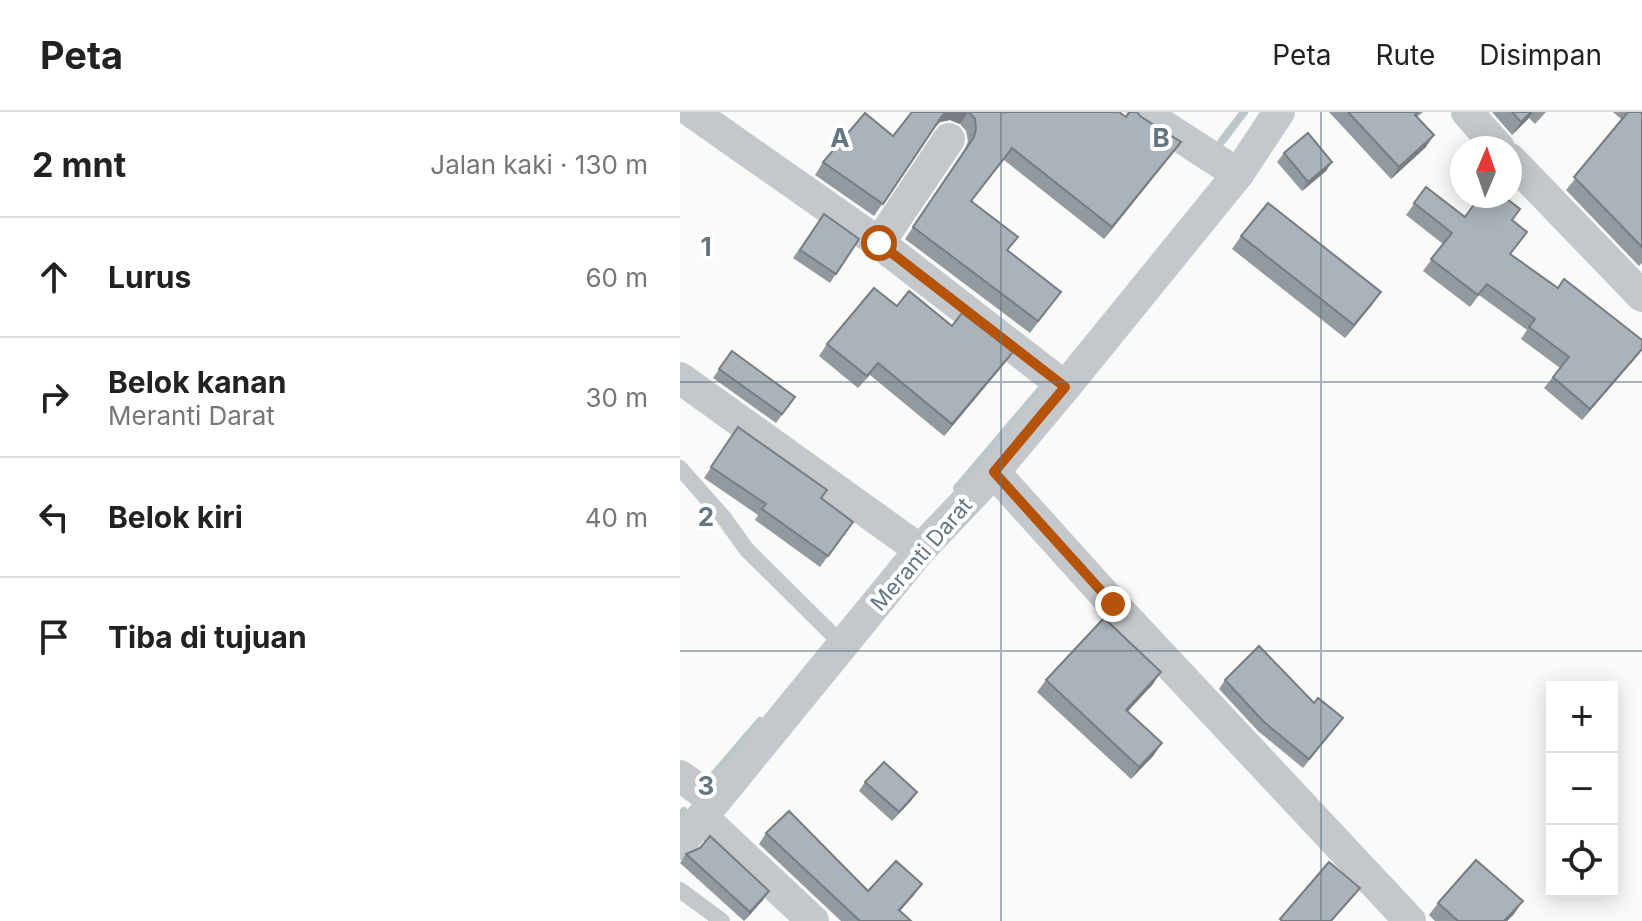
<!DOCTYPE html>
<html lang="id">
<head>
<meta charset="utf-8">
<style>
	body { margin:0; font-family:Inter,sans-serif; background:#f6f6f6; color:#222 }
	.controls { position:absolute; right:24px; bottom:24px; display:grid; overflow:hidden; border-radius:0px; box-shadow:0 4px 20px #0003 }
	.controls button { width:72px; height:72px; display:grid; place-items:center; padding:0; border:0; border-bottom:2px solid #e0e0e0; background:#fff; color:#222; font:40px sans-serif }
	.compass { position:absolute; left:770px; top:24px; width:72px; height:72px; border-radius:50%; background:#fff; box-shadow:0 4px 20px #0003; rotate:2deg }
	.stop { position:absolute; width:24px; height:24px; margin:-18px; border:6px solid #b45309; border-radius:50%; background:#fff }
	.stop.end { background:#b45309; border-color:#fff; box-shadow:0 2px 8px #0008 }
	.list { margin:0; padding:0; list-style:none }
	h2 { display:flex; justify-content:space-between; align-items:center; height:104px; margin:0; padding:0 32px; font-size:34px }
	h2 small { font-size:26px; font-weight:400; color:#767676 }
	.list li { display:grid; grid-template-columns:52px 1fr auto; gap:24px; align-items:center; box-sizing:border-box; height:120px; padding:0 32px; border-top:2px solid #e0e0e0 }
	.list b { display:block; font-size:30px; white-space:nowrap }
	.list p { margin:0; font-size:26px; white-space:nowrap; color:#767676 }
	.list em { font-size:26px; font-style:normal; color:#767676 }
	.icon { flex:none; width:44px; height:44px; fill:none; stroke:currentColor; stroke-width:2; stroke-linecap:round; stroke-linejoin:round }
	.map { position:relative; flex:none; width:962px; height:809px; overflow:hidden }
	header { display:flex; align-items:center; gap:48px; box-sizing:border-box; height:112px; padding:0 40px; background:#fff; border-bottom:2px solid #e0e0e0 }
	header strong { font-size:38px }
	nav { display:flex; gap:44px; margin-inline-start:auto; font-size:28px }
	main { display:flex }
	aside { flex:1; background:#fff }
	.map>svg:first-child { display:block }
	.lines { fill:none; stroke-linecap:round; stroke-linejoin:round }
	.stream { stroke:#bbc7cb; stroke-width:8 }
	.service { stroke:#c3c8cc; stroke-width:16 }
	.minor { stroke:#c3c8cc; stroke-width:32 }
	.wall { fill:#929a9f }
	.shaded-wall { fill:#777d82 }
	.building { fill:#aab3b9; stroke:#777d82; stroke-width:2 }
	.route { stroke:#b45309; stroke-width:10 }
	.grid { fill:none; stroke:#657683; stroke-width:2; stroke-opacity:0.55 }
	.labels { text-anchor:middle; stroke-width:8; stroke-linejoin:round; paint-order:stroke }
	.street-label { font-size:22px; fill:#657683; stroke:#fff }
	.grid-label { font-size:26px; text-anchor:middle; font-weight:bold; fill:#657683; stroke:#fff; stroke-width:8; stroke-linejoin:round; paint-order:stroke }
</style>
</head>
<body>
<header>
<strong>Peta</strong>
<nav><a>Peta</a><a>Rute</a><a>Disimpan</a></nav>
</header>
<main>
<aside>
<h2>2 mnt<small>Jalan kaki · 130 m</small></h2>
<ul class="list">
<li><svg class="icon" aria-label="ahead" viewBox="0 0 24 24"><path d="M12 20V5M6 11l6-6 6 6"/></svg><div><b>Lurus</b></div><em>60 m</em></li>
<li><svg class="icon" aria-label="right" viewBox="0 0 24 24"><path d="M7 20v-9h11M14 6l5 5-5 5"/></svg><div><b>Belok kanan</b><p>Meranti Darat</p></div><em>30 m</em></li>
<li><svg class="icon" aria-label="left" viewBox="0 0 24 24"><path d="M17 20v-9H6M10 6l-5 5 5 5"/></svg><div><b>Belok kiri</b></div><em>40 m</em></li>
<li><svg class="icon" aria-label="arrive" viewBox="0 0 24 24"><path d="M6 21V4h12l-3 4 3 4H6"/></svg><div><b>Tiba di tujuan</b></div></li>
</ul>
</aside>
<div class="map">
<svg width="962" height="809" viewBox="0 0 962 809">
	<rect width="100%" height="100%" fill="#fafaf8"/>
	<g class="lines">
		<g class="stream">
			<path d="M542 29 564 0"/>
			<path d="M277 376 362 276"/>
			<path d="M33 664 80 609"/>
			<path d="M0 703 4 699"/>
		</g>
		<g class="service">
			<path d="M0 356 44 406 67 438 164 534"/>
			<path d="M0 778 42 809"/>
		</g>
		<g class="minor">
			<path d="M12 0 199 131 385 275"/>
			<path d="M462 0 558 62"/>
			<path d="M787 0 819 36"/>
			<path d="M830 47 962 184"/>
			<path d="M199 131 269 27"/>
			<path d="M0 266 240 438"/>
			<path d="M314 360 433 492 730 809"/>
			<path d="M0 664 35 689"/>
			<path d="M22 705 133 809"/>
			<path d="M0 732 240 438 314 360 385 275 558 62 599 0"/>
		</g>
	</g>
	<g class="wall">
		<path d="M232 0H439L492 42 424 127 324 48 292 89 328 138 372 192 350 221 225 127 285 37 288 29 286 19 280 12 270 8 260 10 255 15 194 104 135 63 143 50 213 24Z"/>
		<path d="M649 0H743L737 5 746 35 711 67Z"/>
		<path d="M812 0H866L855 12 849 6 832 23Z"/>
		<path d="M933 0H962V151L959 154 886 78 942 8Z"/>
		<path d="M604 41 646 59 622 79 597 50Z"/>
		<path d="M746 75 785 105 832 108 831 142 878 176 962 228V238L958 243 902 308 864 276 880 256 841 227 847 218 799 183 790 195 743 159 763 132 726 103Z"/>
		<path d="M144 102 179 127 150 171 113 146Z"/>
		<path d="M561 124 701 180 665 226 552 137Z"/>
		<path d="M217 194 272 214 333 240 324 252 264 324 190 263 178 276 139 244 147 232Z"/>
		<path d="M52 239 115 285 96 311 33 266Z"/>
		<path d="M58 315 141 387 173 410 140 455 75 408 78 403 24 366Z"/>
		<path d="M366 568 473 572 448 599 474 643 451 667 357 580Z"/>
		<path d="M545 568 634 591 663 606 623 656 578 619 539 577Z"/>
		<path d="M185 670 237 680 212 709 179 679Z"/>
		<path d="M86 721 188 779 234 783 220 799 231 809H161L79 732Z"/>
		<path d="M6 742 83 788 64 809 0 751Z"/>
		<path d="M758 791 834 802 827 809H755L749 803Z"/>
	</g>
	<g class="shaded-wall">
		<path d="M266 0H288L280 12 270 8 260 10 254 16Z"/>
		<path d="M851 0H853L849 6 832 23 841 10Z"/>
		<path d="M754 23 746 35 711 67 719 55Z"/>
		<path d="M501 30 492 42 424 127 432 115Z"/>
		<path d="M652 50 646 59 622 79 628 70Z"/>
		<path d="M701 180 692 193 665 226 674 213Z"/>
		<path d="M962 237 958 243 902 308 910 297Z"/>
		<path d="M333 240 324 252 264 324 272 312Z"/>
		<path d="M481 560 473 572 438 610 446 598Z"/>
		<path d="M482 631 474 643 451 667 459 655Z"/>
		<path d="M237 680 231 689 212 709 219 700Z"/>
		<path d="M242 772 234 783 211 809 219 798Z"/>
		<path d="M89 779 83 788 64 809 70 800Z"/>
		<path d="M843 789 834 802 827 809H824Z"/>
	</g>
	<g class="building">
		<path d="M232 0H266L262 4 203 92 143 50 185 1 213 24Z"/>
		<path d="M289 0H439L446 5 450 0H457L460 4 501 30 432 115 332 36 291 89 338 125 327 138 381 180 358 209 233 115 294 25 296 17 295 7Z"/>
		<path d="M668 0H738L735 3 754 23 719 55Z"/>
		<path d="M832 0H851L841 10Z"/>
		<path d="M948 0H962V135L894 65Z"/>
		<path d="M628 21 652 50 628 70 604 41Z"/>
		<path d="M746 75 785 105 800 84 812 92 818 84H823L840 97 832 108 847 120 830 142 878 176 884 167 962 228V237L910 297 873 265 889 245 849 215 855 207 807 172 798 183 751 147 772 121 734 91Z"/>
		<path d="M588 91 701 180 674 213 561 124Z"/>
		<path d="M144 102 179 127 156 162 120 138Z"/>
		<path d="M194 176 217 194 229 179 272 214 282 201 333 240 272 312 198 251 187 264 147 232Z"/>
		<path d="M52 239 115 285 102 302 39 257Z"/>
		<path d="M58 315 147 378 141 386 173 410 148 444 82 397 86 392 31 355Z"/>
		<path d="M424 506 481 560 446 598 482 631 459 655 366 568Z"/>
		<path d="M579 534 634 591 638 586 663 606 629 647 584 610 545 568Z"/>
		<path d="M204 650 237 680 219 700 185 670Z"/>
		<path d="M109 699 188 779 216 749 242 772 219 798 231 809H180L86 721Z"/>
		<path d="M30 724 89 779 70 800 6 742 20 736Z"/>
		<path d="M796 748 843 789 824 809H778L758 791Z"/>
		<path d="M649 750 680 776 651 809H602L600 807Z"/>
	</g>
	<g class="lines">
		<path class="route" d="M199 131 385 275 314 360 433 492"/>
	</g>
	<path class="grid" d="M321 0V809M641 0V809M0 270H962M0 539H962"/>
	<g class="labels">
		<g class="street-label">
			<text transform="translate(241 442) rotate(-49)" y="8">Meranti Darat</text>
		</g>
	</g>
	<g class="grid-label">
		<text x="160" y="35">A</text>
		<text x="481" y="35">B</text>
		<text x="26" y="144">1</text>
		<text x="26" y="414">2</text>
		<text x="26" y="683">3</text>
	</g>
</svg>
<div class="controls">
<button>+</button>
<button>−</button>
<button><svg class="icon" aria-label="locate" viewBox="0 0 24 24"><circle cx="12" cy="12" r="6"/><path d="M12 2v4M12 18v4M2 12h4M18 12h4"/></svg></button>
</div>
<svg class="compass" viewBox="-18 -18 36 36"><path d="M0-13l5 13h-10z" fill="#e53935"/><path d="M0 13l5-13h-10z" fill="#767676"/></svg>
<div class="stop" style="left:199px;top:131px"></div>
<div class="stop end" style="left:433px;top:492px"></div>
</div>
</main>
</body>
</html>
